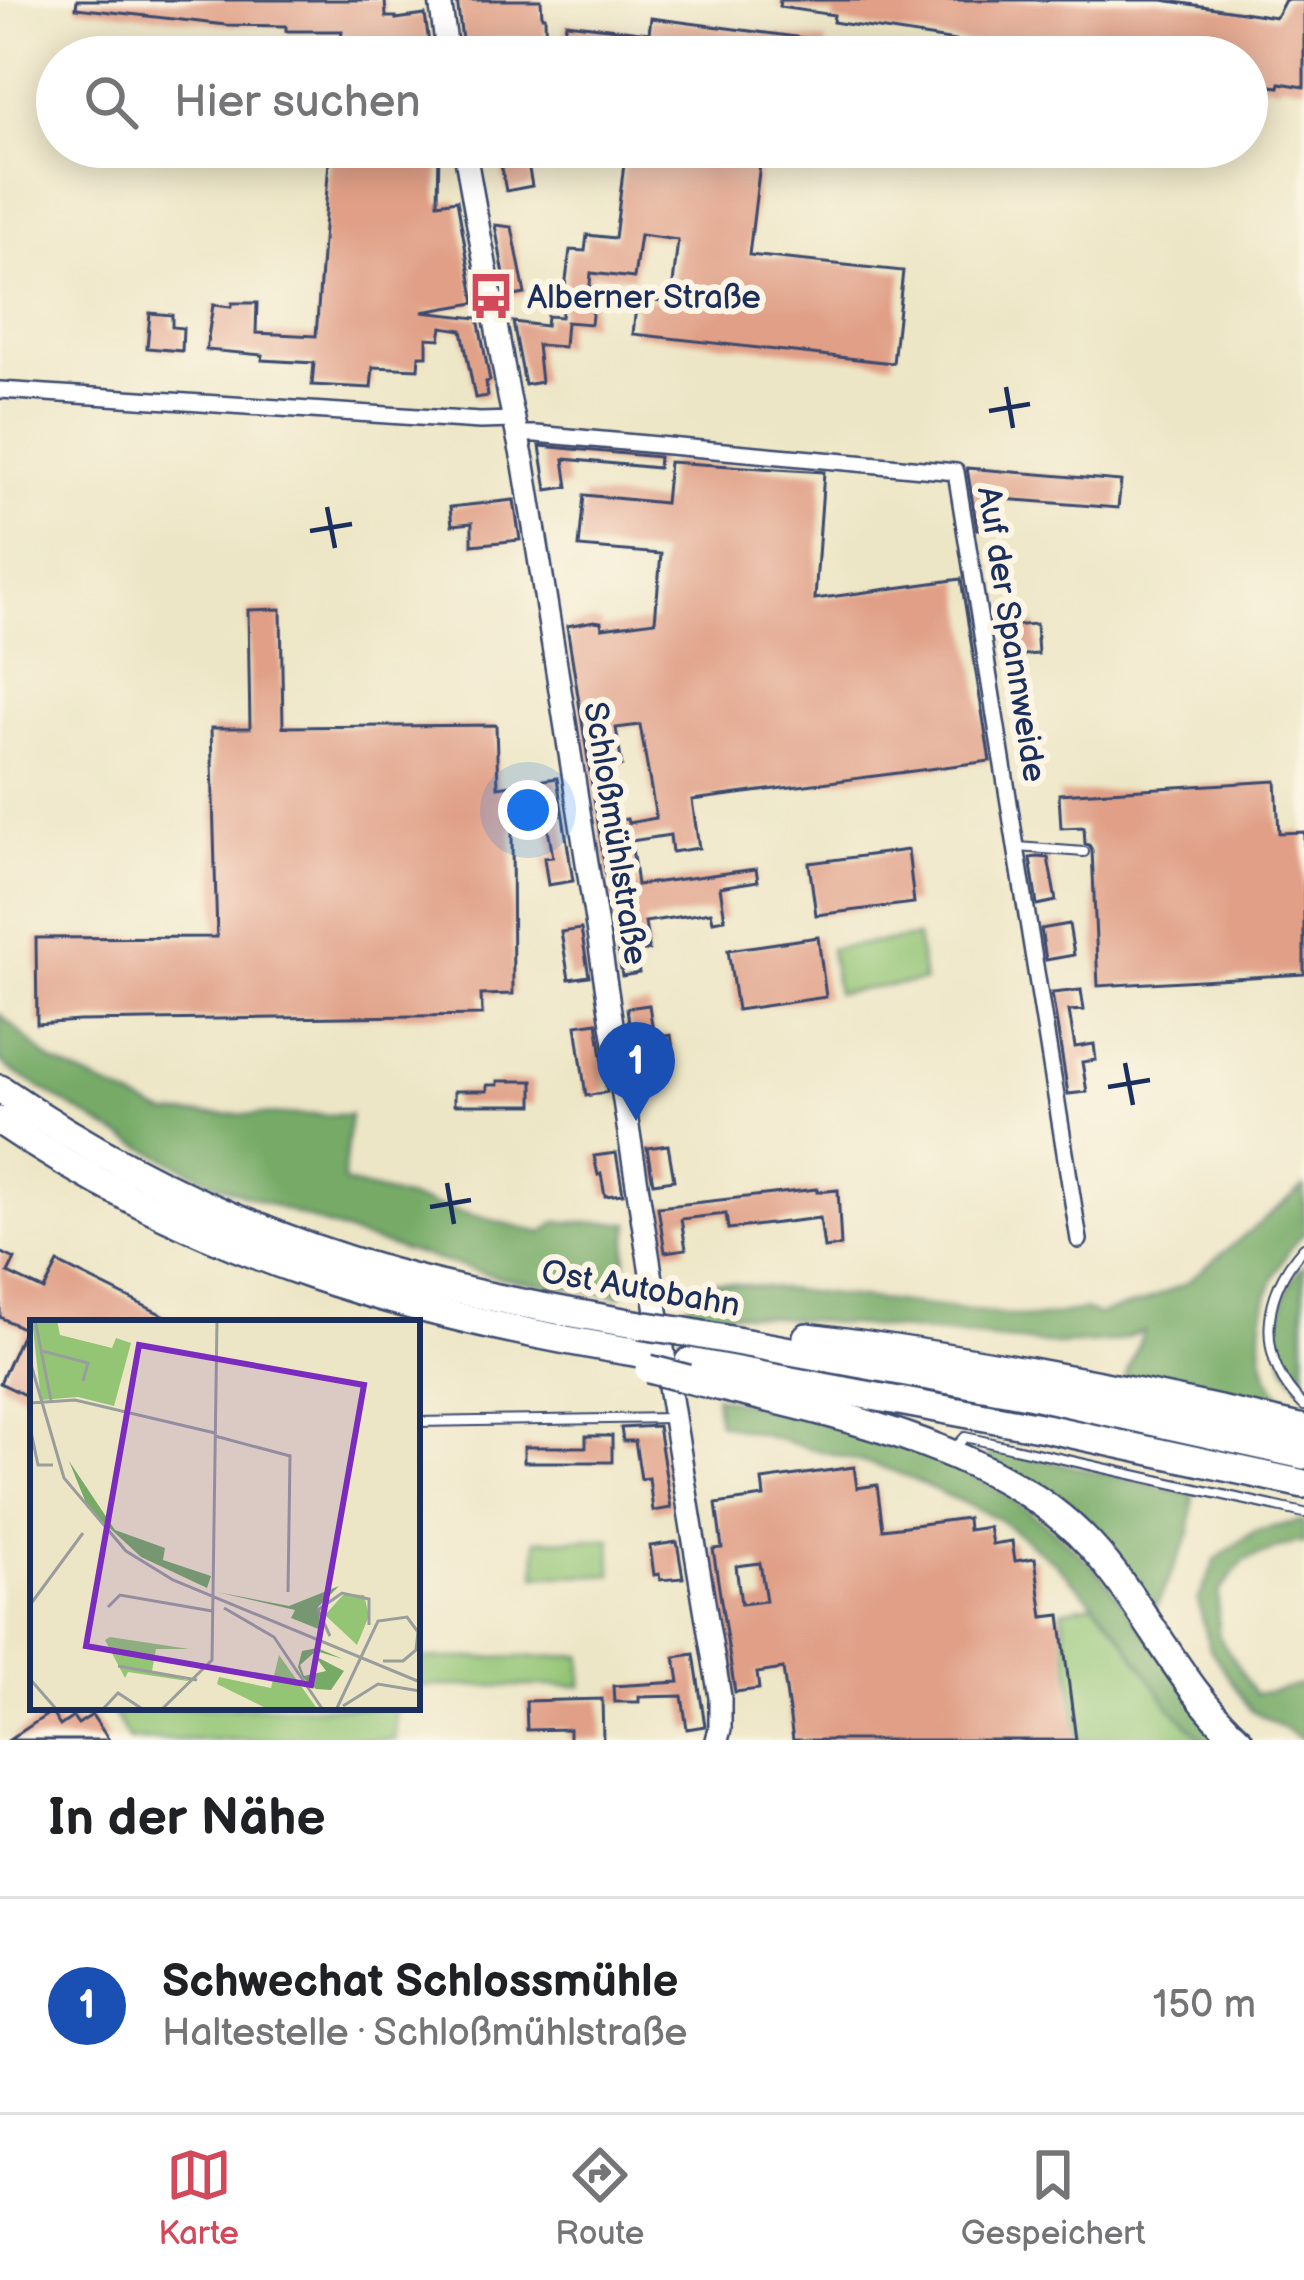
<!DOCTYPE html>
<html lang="de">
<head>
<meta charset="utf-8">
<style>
	body { margin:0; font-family:"Balsamiq Sans",sans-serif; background:#f6f6f6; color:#202124 }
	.you { position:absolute; left:528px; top:810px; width:42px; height:42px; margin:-30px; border:9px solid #fff; border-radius:50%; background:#1a73e8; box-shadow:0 0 0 18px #1a73e833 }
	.badge { display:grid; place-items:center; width:78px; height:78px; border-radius:50%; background:#d1495b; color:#fff; font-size:39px; font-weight:700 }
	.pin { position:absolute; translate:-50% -99px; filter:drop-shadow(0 3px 6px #0008) }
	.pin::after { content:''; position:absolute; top:63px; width:42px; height:36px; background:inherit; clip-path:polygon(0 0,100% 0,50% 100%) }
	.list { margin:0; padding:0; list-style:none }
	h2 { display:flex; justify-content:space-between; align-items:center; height:156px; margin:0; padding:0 48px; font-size:51px }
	h2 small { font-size:39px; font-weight:400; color:#757577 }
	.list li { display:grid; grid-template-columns:78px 1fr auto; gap:36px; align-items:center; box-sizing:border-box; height:216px; padding:0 48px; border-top:3px solid #e0e0e0 }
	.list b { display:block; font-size:45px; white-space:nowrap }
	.list p { margin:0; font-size:39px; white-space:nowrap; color:#757577 }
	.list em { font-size:39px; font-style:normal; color:#757577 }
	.icon { flex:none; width:66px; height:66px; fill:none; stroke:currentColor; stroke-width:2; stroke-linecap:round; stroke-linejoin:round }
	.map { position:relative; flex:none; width:1304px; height:1740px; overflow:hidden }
	.search { position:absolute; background:#fff; box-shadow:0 6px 30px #0003; left:36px; right:36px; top:36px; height:132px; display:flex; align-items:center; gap:30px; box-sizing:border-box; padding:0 42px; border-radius:66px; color:#757577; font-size:45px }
	.sheet { height:372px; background:#fff }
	nav { display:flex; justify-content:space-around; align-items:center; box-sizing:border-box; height:168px; border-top:3px solid #e0e0e0; background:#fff; font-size:33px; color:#757577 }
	nav a { display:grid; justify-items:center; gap:6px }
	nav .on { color:#d1495b }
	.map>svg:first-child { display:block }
	.green { fill:#93c575; stroke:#577a6a; stroke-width:3 }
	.forest { fill:#76aa66; stroke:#486c62; stroke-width:3 }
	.building { fill:#e09f86; fill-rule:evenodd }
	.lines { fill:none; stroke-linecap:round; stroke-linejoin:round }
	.lane-casing { stroke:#3a4a6e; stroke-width:12 }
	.street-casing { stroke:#3a4a6e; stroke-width:20 }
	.secondary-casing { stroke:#3a4a6e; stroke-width:26 }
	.highway-casing { stroke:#3a4a6e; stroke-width:32 }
	.lane { stroke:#fff; stroke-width:8 }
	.street { stroke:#fff; stroke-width:15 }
	.secondary { stroke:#fff; stroke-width:21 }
	.highway { stroke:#fff; stroke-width:27 }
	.highway-bridge-casing { stroke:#3a4a6e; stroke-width:32; stroke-linecap:butt }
	.highway-bridge { stroke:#fff; stroke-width:27 }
	.ticks { fill:none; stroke:#1b2f5e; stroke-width:4.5 }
	.labels { text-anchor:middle; stroke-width:12; stroke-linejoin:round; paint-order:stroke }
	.poi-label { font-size:33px; fill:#1b2f5e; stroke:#fcf5e5; text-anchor:start }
	.street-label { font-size:33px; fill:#1b2f5e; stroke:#fcf5e5 }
	.inset-road { fill:none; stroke:#999d9c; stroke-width:3 }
	.view { fill:#7b2cbf; fill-opacity:0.15; stroke:#7b2cbf; stroke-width:6 }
	.inset-edge { fill:none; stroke:#1b2f5e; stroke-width:6 }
</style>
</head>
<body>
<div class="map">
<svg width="1304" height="1740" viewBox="0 0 1304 1740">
	<rect width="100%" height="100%" fill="#fcf5e5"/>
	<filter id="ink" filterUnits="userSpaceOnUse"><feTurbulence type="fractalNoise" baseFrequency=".00833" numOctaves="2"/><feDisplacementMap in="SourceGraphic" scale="24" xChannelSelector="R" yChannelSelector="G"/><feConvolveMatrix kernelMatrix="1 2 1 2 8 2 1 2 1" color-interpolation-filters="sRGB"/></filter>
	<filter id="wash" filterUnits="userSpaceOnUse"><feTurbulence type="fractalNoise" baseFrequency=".004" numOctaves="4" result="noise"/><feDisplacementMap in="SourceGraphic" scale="48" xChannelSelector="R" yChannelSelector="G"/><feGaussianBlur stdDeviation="2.7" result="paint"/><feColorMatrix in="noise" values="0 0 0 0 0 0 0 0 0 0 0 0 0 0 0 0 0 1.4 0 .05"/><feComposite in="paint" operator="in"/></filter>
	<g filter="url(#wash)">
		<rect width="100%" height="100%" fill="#ede6c6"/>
		<g class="green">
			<path d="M917 937 924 981 837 993 830 949Z"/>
			<path d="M611 1539 612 1575 536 1576V1540Z"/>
			<path d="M1094 1603 1119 1632 1170 1707 1204 1740H1079L1062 1610Z"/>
			<path d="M582 1656V1686H417V1659Z"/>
			<path d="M110 1707H395V1740H129Z"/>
		</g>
		<g class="forest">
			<path d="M0 1014 51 1061 165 1114 350 1115 343 1182 543 1233 556 1222 630 1223 621 1296 501 1278 358 1237 224 1187 116 1134 11 1070 0 1062Z"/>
			<path d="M1304 1187V1233C1268 1267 1248 1337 1271 1382 1278 1396 1292 1408 1302 1419L1123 1381 1144 1331 1114 1342 1057 1345 684 1308 711 1281 1035 1318 1085 1310 1097 1315 1144 1302 1186 1283Z"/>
			<path d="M1304 1265V1390C1299 1383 1290 1374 1286 1366 1272 1336 1280 1288 1304 1265Z"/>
			<path d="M715 1396C864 1432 989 1455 1098 1572 1115 1590 1128 1611 1143 1630 1170 1667 1197 1703 1225 1740H1204L1170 1707 1119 1632 1094 1603 1054 1562 999 1519 891 1470 718 1423Z"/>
			<path d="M987 1446 1193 1495 1190 1533 1155 1609 1099 1529 990 1461Z"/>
			<path d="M1300 1521 1304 1522V1544L1298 1542 1245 1560 1218 1593V1635L1255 1694 1304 1684V1740L1250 1709 1210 1649 1198 1601 1216 1559 1255 1531Z"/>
		</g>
		<g id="blocks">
			<g class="building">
				<path d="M77 0H385L386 17H396V19L425 15 430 50 409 48 408 57H340L342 31H286V26L226 25 76 8Z"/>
				<path d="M457 0H541L542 16H545L546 57H502V54L464 56Z"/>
				<path d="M780 0H1162L1276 17 1285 0H1304V87L1280 83 1279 87 1247 83V57H1059L833 22 834 15 779 7Z"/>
				<path d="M651 18 827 41 825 57H561L566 23 649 33Z"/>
				<path d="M330 147H439L438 203 457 200 475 303 422 312 478 318 490 381 486 382 488 396 475 398 462 330 442 327 440 339 427 338V356H419L418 369 373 367 371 388 312 385 314 363 262 360 263 355 206 350 213 305 231 307 232 303H257L256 333 316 336Z"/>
				<path d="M512 147H525L532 186 506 191 499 155 513 152Z"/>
				<path d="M626 147H762L749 255 903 271 893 363 633 334 637 298 671 302 678 240 640 235 634 278 591 273 589 297H594L591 324 566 322 564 347 537 345 541 382 525 385 513 322 546 326 547 316 561 317 570 250 585 251 587 235 615 238Z"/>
				<path d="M495 225 512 227 525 294 508 297Z"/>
				<path d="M150 313 172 315V327L183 328 182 351 147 348Z"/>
				<path d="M540 446 659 457 658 468 564 459 568 487 547 490Z"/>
				<path d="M669 462 824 472 815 599 961 579 990 761 692 800 699 848 672 852 670 835 631 841 637 885 756 869 758 881 720 887 725 919 713 921 711 912 645 922 649 950 636 953 639 973 622 976 567 626 594 621 601 622 602 628 655 621 661 554 579 547 584 495 665 503ZM640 725 656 818 628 823 627 819 613 821 605 769 622 766 616 728Z"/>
				<path d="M967 468 1121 481 1118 508 989 498 993 527 977 529Z"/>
				<path d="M514 500 520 540 472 545V523L452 525 450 507Z"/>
				<path d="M281 609 283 727 496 725 498 787 557 778 573 881 548 885 544 858 553 857 548 829H512L513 994 481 995 482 1015 79 1021 37 1024 36 938 217 937 211 728H250L248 610Z"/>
				<path d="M1036 624 1038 654 1009 656 1007 626Z"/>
				<path d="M1276 781 1279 833 1304 832V974L1098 986 1092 850 1089 845 1085 844 1084 827 1061 828 1059 794Z"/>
				<path d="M908 850 914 903 816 915 809 863Z"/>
				<path d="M1037 857 1048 858 1056 901 1037 905 1030 858Z"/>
				<path d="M1069 924 1074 955 1046 960 1041 929Z"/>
				<path d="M581 929 589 976 569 979 561 932Z"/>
				<path d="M818 937 826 997 737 1010 728 950Z"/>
				<path d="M1081 990 1084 1010 1069 1011 1075 1047 1094 1044 1096 1060 1082 1062 1087 1092 1068 1094 1052 993Z"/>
				<path d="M649 1005 654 1038 671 1035 674 1055 659 1058 662 1077 637 1081 627 1008Z"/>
				<path d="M597 1022 607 1092 586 1096 576 1025Z"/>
				<path d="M498 1081H533V1105H454V1091H487V1085H498Z"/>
				<path d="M668 1145 674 1180 653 1183 647 1148Z"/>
				<path d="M616 1153 623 1194 605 1196 601 1174 598 1175 594 1156Z"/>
				<path d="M817 1189V1192L838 1190 841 1246 824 1248 820 1218 728 1229 726 1214 681 1219 686 1249 665 1252 658 1207Z"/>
				<path d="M0 1252 15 1259 8 1273 44 1290 58 1263 179 1323H33V1399L0 1383 24 1329 0 1317Z"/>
				<path d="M658 1426 671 1508 653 1511 649 1478 641 1479 635 1441H623L621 1428Z"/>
				<path d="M586 1436H612V1462H524V1447H586Z"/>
				<path d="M854 1467 857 1488 877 1485 883 1529 967 1518 968 1530 989 1527 992 1544 1012 1541 1015 1561 1035 1558 1043 1617 1060 1615 1076 1740H793L783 1669 757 1673 759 1689 735 1692 713 1549 722 1548 716 1504 764 1497 762 1480ZM760 1563 766 1601 741 1604 736 1566Z"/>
				<path d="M677 1542 683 1578 660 1580 659 1574 654 1575 650 1546Z"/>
				<path d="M694 1654 705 1726 687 1729 682 1696 639 1697V1702H614L613 1686 679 1682 675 1657Z"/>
				<path d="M602 1699 603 1740H569V1729L527 1730 526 1701Z"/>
				<path d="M51 1712 60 1726 73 1717 78 1724 92 1715 109 1740H9Z"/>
			</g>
		</g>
	</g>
	<g filter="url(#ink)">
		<use href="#blocks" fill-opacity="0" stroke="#3a4a6e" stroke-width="3"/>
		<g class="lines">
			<defs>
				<g id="lane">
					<path d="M1018 847 1084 852"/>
					<path d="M1304 1247C1261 1295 1255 1359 1304 1406"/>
					<path d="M417 1422 672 1418"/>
					<path d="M954 1449 965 1437 1304 1513"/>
				</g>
				<g id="street">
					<path d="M0 390 480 421 514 420"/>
					<path d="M518 434H536L956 472 1079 1240"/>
				</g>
				<g id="secondary">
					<path d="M440 0 448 57"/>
					<path d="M464 147 509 397 524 465C591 875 650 1287 720 1697V1729L717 1740"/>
				</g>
				<g id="highway">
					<path d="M0 1089C118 1170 250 1233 389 1272 471 1295 556 1310 640 1325"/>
					<path d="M0 1121C200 1257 410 1316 646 1354"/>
					<path d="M680 1331 1033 1395 1304 1455"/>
					<path d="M807 1337C974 1358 1140 1391 1304 1429"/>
					<path d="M689 1362 1045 1428 1304 1484"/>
					<path d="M688 1379C817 1410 996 1443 1089 1544 1146 1605 1177 1684 1239 1740"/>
				</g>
			</defs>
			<use href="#lane" class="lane-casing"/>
			<use href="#street" class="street-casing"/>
			<use href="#secondary" class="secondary-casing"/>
			<use href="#highway" class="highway-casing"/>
			<use href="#lane" class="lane"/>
			<use href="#street" class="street"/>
			<use href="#secondary" class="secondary"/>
			<use href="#highway" class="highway"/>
			<defs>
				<g id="highway-bridge">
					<path d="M640 1325 680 1331"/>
					<path d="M649 1369 688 1379"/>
				</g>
			</defs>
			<use href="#highway-bridge" class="highway-bridge-casing"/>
			<use href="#highway-bridge" class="highway-bridge"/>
		</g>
	</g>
	<path class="ticks" d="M1006 387 1013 428M989 411 1030 404M327 507 335 548M310 531 352 524M1125 1063 1133 1105M1108 1087 1150 1080M447 1183 454 1224M430 1207 471 1200"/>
	<defs>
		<symbol id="bus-bare" viewBox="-9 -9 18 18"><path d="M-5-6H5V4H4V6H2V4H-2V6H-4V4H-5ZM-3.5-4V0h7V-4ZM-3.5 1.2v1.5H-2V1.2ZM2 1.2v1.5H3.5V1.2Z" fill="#d1495b" stroke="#fcf5e5" stroke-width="2.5" paint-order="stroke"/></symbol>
	</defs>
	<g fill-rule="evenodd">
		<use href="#bus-bare" x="458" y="263" width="66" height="66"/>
	</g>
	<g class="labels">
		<g class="poi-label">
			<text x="527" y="308">Alberner Straße</text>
		</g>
		<g class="street-label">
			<text transform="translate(1013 634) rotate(81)" y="12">Auf der Spannweide</text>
			<text transform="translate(617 833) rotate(81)" y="12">Schloßmühlstraße</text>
			<text transform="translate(641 1287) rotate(10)" y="12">Ost Autobahn</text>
		</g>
	</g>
	<g transform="translate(30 1320)">
		<rect width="390" height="390" fill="#ede6c6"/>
		<path d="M2 0H27L30 15 82 28 86 18 101 23 84 86 48 77 11 80ZM314 274 334 275 339 296 327 325 295 295ZM80 317 159 329H126L122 351 164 362 98 352 95 358 75 320ZM249 335 288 390H240L187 364 189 357 241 368Z" fill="#93c575"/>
		<path d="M39 141 85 210 135 228 133 240 181 256 177 268 111 237 58 188ZM309 266 288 287 291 310 261 298 265 290 187 272 259 286ZM287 328 313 339 286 331 270 345 274 356 296 351 285 336 314 351 301 370 286 369 273 358 268 347 272 331Z" fill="#76aa66"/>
		<path class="inset-road" d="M5 0 21 80M12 31 58 43 53 61M0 41 34 158 96 231 143 260 390 362M0 83 45 80 185 113M0 107 8 145H23M185 116 260 136 258 272M0 285 53 213M78 287 90 275 182 291M194 288 244 317 293 390M300 316 288 290 312 273 339 279V305M88 346 167 360M0 359 27 390M313 386 348 364 390 371M72 390 88 373 114 390M131 390 182 340 187 0M306 390 348 301 377 297 388 312 386 330 373 341H353"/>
		<path class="view" d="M109 25 334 65 281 365 56 326Z"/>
		<rect width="390" height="390" class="inset-edge"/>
	</g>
</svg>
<div class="you"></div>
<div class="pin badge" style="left:636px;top:1121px;background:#1a4fb4">1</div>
<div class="search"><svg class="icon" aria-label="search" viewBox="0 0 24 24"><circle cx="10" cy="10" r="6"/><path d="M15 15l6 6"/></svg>Hier suchen</div>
</div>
<section class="sheet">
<h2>In der Nähe<small></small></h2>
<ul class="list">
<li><span class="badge" style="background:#1a4fb4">1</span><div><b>Schwechat Schlossmühle</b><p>Haltestelle · Schloßmühlstraße</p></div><em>150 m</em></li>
</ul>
</section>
<nav>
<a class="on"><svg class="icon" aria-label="map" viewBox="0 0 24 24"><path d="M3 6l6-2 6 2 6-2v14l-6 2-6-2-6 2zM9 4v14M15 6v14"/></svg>Karte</a>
<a><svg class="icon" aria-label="directions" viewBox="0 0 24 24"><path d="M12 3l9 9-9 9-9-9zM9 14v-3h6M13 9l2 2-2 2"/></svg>Route</a>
<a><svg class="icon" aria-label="saved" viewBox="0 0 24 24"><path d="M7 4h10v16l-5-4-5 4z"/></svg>Gespeichert</a>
</nav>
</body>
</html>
